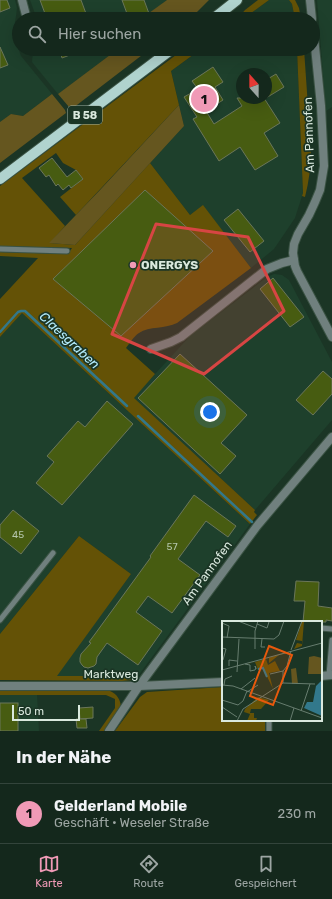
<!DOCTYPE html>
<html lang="de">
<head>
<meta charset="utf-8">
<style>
	body { margin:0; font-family:Rubik,sans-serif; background:#1d3025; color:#f1f3f6 }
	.compass { position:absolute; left:236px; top:68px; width:36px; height:36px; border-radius:50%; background:#14281c; box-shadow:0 4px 16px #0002; rotate:339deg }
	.scale { position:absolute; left:12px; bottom:10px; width:68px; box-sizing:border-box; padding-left:4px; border:2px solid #dae9de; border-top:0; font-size:11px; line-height:14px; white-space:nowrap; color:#dae9de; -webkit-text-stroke:3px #1b3525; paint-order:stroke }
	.you { position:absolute; left:210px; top:412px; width:14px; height:14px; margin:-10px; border:3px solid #fff; border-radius:50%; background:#1a73e8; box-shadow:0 0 0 6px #1a73e833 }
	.badge { display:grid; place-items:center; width:26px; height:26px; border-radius:50%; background:#f09ab6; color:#111; font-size:13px; font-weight:700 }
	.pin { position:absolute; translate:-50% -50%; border:2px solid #fff; box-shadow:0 1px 4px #0006 }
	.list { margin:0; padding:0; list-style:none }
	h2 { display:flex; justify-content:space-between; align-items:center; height:52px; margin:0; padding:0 16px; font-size:17px }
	h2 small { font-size:13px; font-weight:400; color:#9da6a3 }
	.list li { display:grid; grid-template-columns:26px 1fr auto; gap:12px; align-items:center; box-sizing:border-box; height:60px; padding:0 16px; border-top:1px solid #33443b }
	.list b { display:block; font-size:15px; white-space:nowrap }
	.list p { margin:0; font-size:13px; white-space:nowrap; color:#9da6a3 }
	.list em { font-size:13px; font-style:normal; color:#9da6a3 }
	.icon { flex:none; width:22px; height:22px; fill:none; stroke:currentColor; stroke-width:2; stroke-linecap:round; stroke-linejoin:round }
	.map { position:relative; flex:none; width:332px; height:731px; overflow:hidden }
	.search { position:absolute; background:#14281c; box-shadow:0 4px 16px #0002; left:12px; right:12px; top:12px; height:44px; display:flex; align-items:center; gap:10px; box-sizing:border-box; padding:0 14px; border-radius:22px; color:#9da6a3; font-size:15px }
	.sheet { height:112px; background:#14281c }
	nav { display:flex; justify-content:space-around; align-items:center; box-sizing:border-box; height:56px; border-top:1px solid #33443b; background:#14281c; font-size:11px; color:#9da6a3 }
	nav a { display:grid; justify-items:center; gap:2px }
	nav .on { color:#f09ab6 }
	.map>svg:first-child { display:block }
	.built { fill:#1e402c; fill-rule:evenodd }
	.green { fill:#645206 }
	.forest { fill:#65561f }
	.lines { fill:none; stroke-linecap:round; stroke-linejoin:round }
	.stream { stroke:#32788b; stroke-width:2.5 }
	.building { fill:#475c11; stroke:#6b765a }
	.lane-casing { stroke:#3a5243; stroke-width:7 }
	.street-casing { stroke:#3a5243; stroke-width:10 }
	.primary-casing { stroke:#3a5243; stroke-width:12 }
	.lane { stroke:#70807e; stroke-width:5 }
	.street { stroke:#70807e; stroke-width:8 }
	.primary { stroke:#b0d3ce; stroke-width:10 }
	.marked { fill:#d74543; fill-opacity:0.2; stroke:#d74543; stroke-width:3; stroke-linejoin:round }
	.poi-dot { fill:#f09ab6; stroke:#1b3525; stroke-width:1.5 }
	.labels { text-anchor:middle; stroke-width:3.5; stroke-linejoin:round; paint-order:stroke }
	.number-label { font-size:10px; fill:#b5c6ab }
	.shield { fill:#1b3525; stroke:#a1b3a6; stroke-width:1 }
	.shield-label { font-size:11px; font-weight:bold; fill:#dae9de }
	.street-label { font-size:12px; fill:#dae9de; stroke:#1b3525 }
	.poi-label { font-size:12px; font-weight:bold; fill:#dae9de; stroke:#1b3525; text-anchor:start }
	.water-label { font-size:13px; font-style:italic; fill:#b5edfe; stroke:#1b3525 }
	.inset-river { fill:none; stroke:#32788b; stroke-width:2 }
	.inset-road { fill:none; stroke:#677d6f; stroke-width:1 }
	.view { fill:#e8590c; fill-opacity:0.15; stroke:#e8590c; stroke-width:2 }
	.inset-edge { fill:none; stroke:#dae9de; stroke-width:2 }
</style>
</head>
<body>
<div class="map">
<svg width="332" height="731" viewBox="0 0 332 731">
	<rect width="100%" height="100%" fill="#1b3525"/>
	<g class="built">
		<path d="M0 0H15L17 8 16 16 13 34 21 56 52 94 23 116 11 114 0 122Z"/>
		<path d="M30 0H167L150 13 154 19H37Z"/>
		<path d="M269 0H289L292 4 295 19H243Z"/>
		<path d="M317 0H332V107L326 111Z"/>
		<path d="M37 49H118L58 94 32 62 33 52Z"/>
		<path d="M201 49H297L303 193 295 218 274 249 251 268 203 206 190 215 150 163 184 126 171 71ZM242 74H266V98H242Z"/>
		<path d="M274 274 282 275 289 280 332 362V420L255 510 133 398 190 336 267 277Z"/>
		<path d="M22 313 250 524 138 676H56L131 574 79 536 0 634V337Z"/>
		<path d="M0 695H37L39 731H0Z"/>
	</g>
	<g class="green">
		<path d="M258 0H269L243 19H237L245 10Z"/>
		<path d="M289 0H295L299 8 301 19H295L292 4Z"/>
		<path d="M184 49H201L171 71 179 105 76 215 60 197 83 179 76 170 63 163 56 153 22 178 65 226 50 243 75 245 150 163 190 215 203 205 251 268 177 323C166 329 149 326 139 333 134 336 130 343 126 348L155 374 134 398 255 510 254 512 257 515 250 524 22 313 0 337V299L38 258 0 256V252L68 254 72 248 0 246V186Z"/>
		<path d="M297 49H304L311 150C311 166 309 181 305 197L302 196 303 193Z"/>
		<path d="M79 536 131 574 57 676H138L132 680 122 681 0 680V634Z"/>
		<path d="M223 687V720H265V731H115L140 697 147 692Z"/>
		<path d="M0 691H110C117 694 121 700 121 708L106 731H99L115 708V699L106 695H0Z"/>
	</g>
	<g class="forest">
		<path d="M167 0H209L190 19H154L149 13Z"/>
		<path d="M118 49H150L73 108 69 107 58 94Z"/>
		<path d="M52 94 65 110 66 113 0 163V122L11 114 23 116Z"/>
		<path d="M179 105 184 126 75 245 49 243 100 190Z"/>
	</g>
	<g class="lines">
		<g class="stream">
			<path d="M0 332 18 312 21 311H25L127 406"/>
			<path d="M138 416 252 522"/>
		</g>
	</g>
	<g class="building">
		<path d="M0 0H7L10 8 0 12Z"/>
		<path d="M40 0H81L88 19H47Z"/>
		<path d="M122 0H144L151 19H129Z"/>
		<path d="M0 47 8 65 0 68Z"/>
		<path d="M59 49H83V50L62 58Z"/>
		<path d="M213 67 223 82 215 87 223 100 206 111 214 124 242 106 237 98H264L280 123 264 133 278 156 255 170 240 147 219 161 193 119 197 117 184 97 198 89 192 81Z"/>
		<path d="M276 74 284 87 266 98V80Z"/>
		<path d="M52 158 67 177 76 170 83 179 71 188 69 185 63 190 58 184 56 186 49 175 46 177 39 168Z"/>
		<path d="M145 190 213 251 121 336 53 279Z"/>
		<path d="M238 209 264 241 250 252 224 220Z"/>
		<path d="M273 278 304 317 290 327 260 289Z"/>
		<path d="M180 354 247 415 221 443 236 456 220 474 138 398Z"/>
		<path d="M323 371 332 379V394L313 415 296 400Z"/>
		<path d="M107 401 133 424 62 505 36 483 54 462 47 456 78 421 85 427Z"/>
		<path d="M194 495 236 526 228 537 206 521 178 559 200 575 172 613 148 596 136 612 162 631 138 665 107 643 97 657 96 664 94 666 88 668 84 667 82 665 80 662V658L81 654 91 643 89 642 95 634 151 557 150 556Z"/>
		<path d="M13 510 39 531 21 554 0 537V525Z"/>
		<path d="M296 581 319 582 318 606 332 608V621L326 620V622H303L305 601H294Z"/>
		<rect x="0" y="703" width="18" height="28"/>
		<path d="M93 707V718L80 719 79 708Z"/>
		<path d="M76 719H86L87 728H77Z"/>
	</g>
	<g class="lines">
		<defs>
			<g id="lane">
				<path d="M0 249 67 251"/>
				<path d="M0 620 53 553"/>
				<path d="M321 628 332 629"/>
				<path d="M329 675 332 640"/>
				<path d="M269 731V720"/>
			</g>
			<g id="street">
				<path d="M22 0 27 19"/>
				<path d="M310 0 312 19"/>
				<path d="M313 27 321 106 324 166 320 190 315 202 309 215 298 234 294 244 293 253 295 266 297 271 332 337"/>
				<path d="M151 349 171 342 181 337 267 269 282 263 294 260"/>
				<path d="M321 676 332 675"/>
				<path d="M0 686H139L223 682"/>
				<path d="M109 731 139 686 257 526 332 437"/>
			</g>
			<g id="primary">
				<path d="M213 19 237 0"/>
				<path d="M0 179 172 49"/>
			</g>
		</defs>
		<use href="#lane" class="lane-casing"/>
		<use href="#street" class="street-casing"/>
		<use href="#primary" class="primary-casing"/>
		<use href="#lane" class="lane"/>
		<use href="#street" class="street"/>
		<use href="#primary" class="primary"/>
	</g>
	<path class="marked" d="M156 224 248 237 284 311 204 374 112 334Z"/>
	<circle class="poi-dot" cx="133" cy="265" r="4"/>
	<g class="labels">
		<g class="number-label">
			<text x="18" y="538">45</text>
			<text x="172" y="550">57</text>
		</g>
		<rect class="shield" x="68" y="106" width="34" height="18" rx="3"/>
		<g class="shield-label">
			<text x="85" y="119">B 58</text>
		</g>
		<g class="street-label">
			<text transform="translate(309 135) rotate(-92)" y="4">Am Pannofen</text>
			<text transform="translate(207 573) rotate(-54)" y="4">Am Pannofen</text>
			<text x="111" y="678">Marktweg</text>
		</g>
		<g class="poi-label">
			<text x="141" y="269">ONERGYS</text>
		</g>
		<g class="water-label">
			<text transform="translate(70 340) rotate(43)" y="5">Claesgraben</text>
		</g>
	</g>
	<g transform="translate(222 621)">
		<rect width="100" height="100" fill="#1b3525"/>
		<path d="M80 0H82L80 25 72 28 75 22 80 23V20L74 19ZM66 31 68 32 67 35V32L57 34 47 42V37L44 38 46 44 53 40 58 50 47 52 51 68 41 47 36 49 33 41 16 46ZM36 76 47 79 39 88H29L28 92H32V97H35L34 100H25L28 93 22 91 23 88Z" fill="#645206"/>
		<path d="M92 35 100 37 99 53H86L87 36ZM74 47 76 63H70L69 48Z" fill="#65561f"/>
		<path d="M100 59V95L82 87 85 81H91L94 65Z" fill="#32788b"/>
		<path class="inset-river" d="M36 48 41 47 45 56"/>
		<path class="inset-road" d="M16 0 34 7M0 2 7 5 5 17M35 3 45 7 47 1 44 0M0 16 52 18 57 14 62 0M40 18 39 26H43M0 27 4 28 1 39M33 28V10L36 0M69 29 80 0M23 43 28 44V50L33 49 34 47 33 45 34 48M7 45V39L15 40M0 49 100 22M15 51 17 18M48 53 61 50M61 62 93 63M0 64 11 65 100 97M2 64 3 58 10 55M19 68 33 57M25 71 36 64M0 79 16 84 21 80 25 70M0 86 15 96M79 90 88 63M15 100 21 88 61 62V50L65 45 69 30M68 100 72 87"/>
		<path class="view" d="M47 25 70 34 51 84 28 75Z"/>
		<rect width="100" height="100" class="inset-edge"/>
	</g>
</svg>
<svg class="compass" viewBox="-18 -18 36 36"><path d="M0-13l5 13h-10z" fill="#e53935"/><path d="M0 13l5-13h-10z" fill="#9da6a3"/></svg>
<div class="scale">50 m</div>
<div class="you"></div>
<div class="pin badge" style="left:204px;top:99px">1</div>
<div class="search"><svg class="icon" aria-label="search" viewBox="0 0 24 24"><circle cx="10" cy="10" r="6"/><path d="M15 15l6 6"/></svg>Hier suchen</div>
</div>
<section class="sheet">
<h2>In der Nähe<small></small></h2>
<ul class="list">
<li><span class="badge">1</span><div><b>Gelderland Mobile</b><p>Geschäft · Weseler Straße</p></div><em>230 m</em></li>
</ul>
</section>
<nav>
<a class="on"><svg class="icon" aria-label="map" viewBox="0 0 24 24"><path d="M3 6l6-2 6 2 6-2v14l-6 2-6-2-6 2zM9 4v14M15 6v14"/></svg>Karte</a>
<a><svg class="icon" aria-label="directions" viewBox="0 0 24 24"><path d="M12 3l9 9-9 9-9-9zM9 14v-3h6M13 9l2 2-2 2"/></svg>Route</a>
<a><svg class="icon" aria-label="saved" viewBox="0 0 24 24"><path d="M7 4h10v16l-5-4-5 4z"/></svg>Gespeichert</a>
</nav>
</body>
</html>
